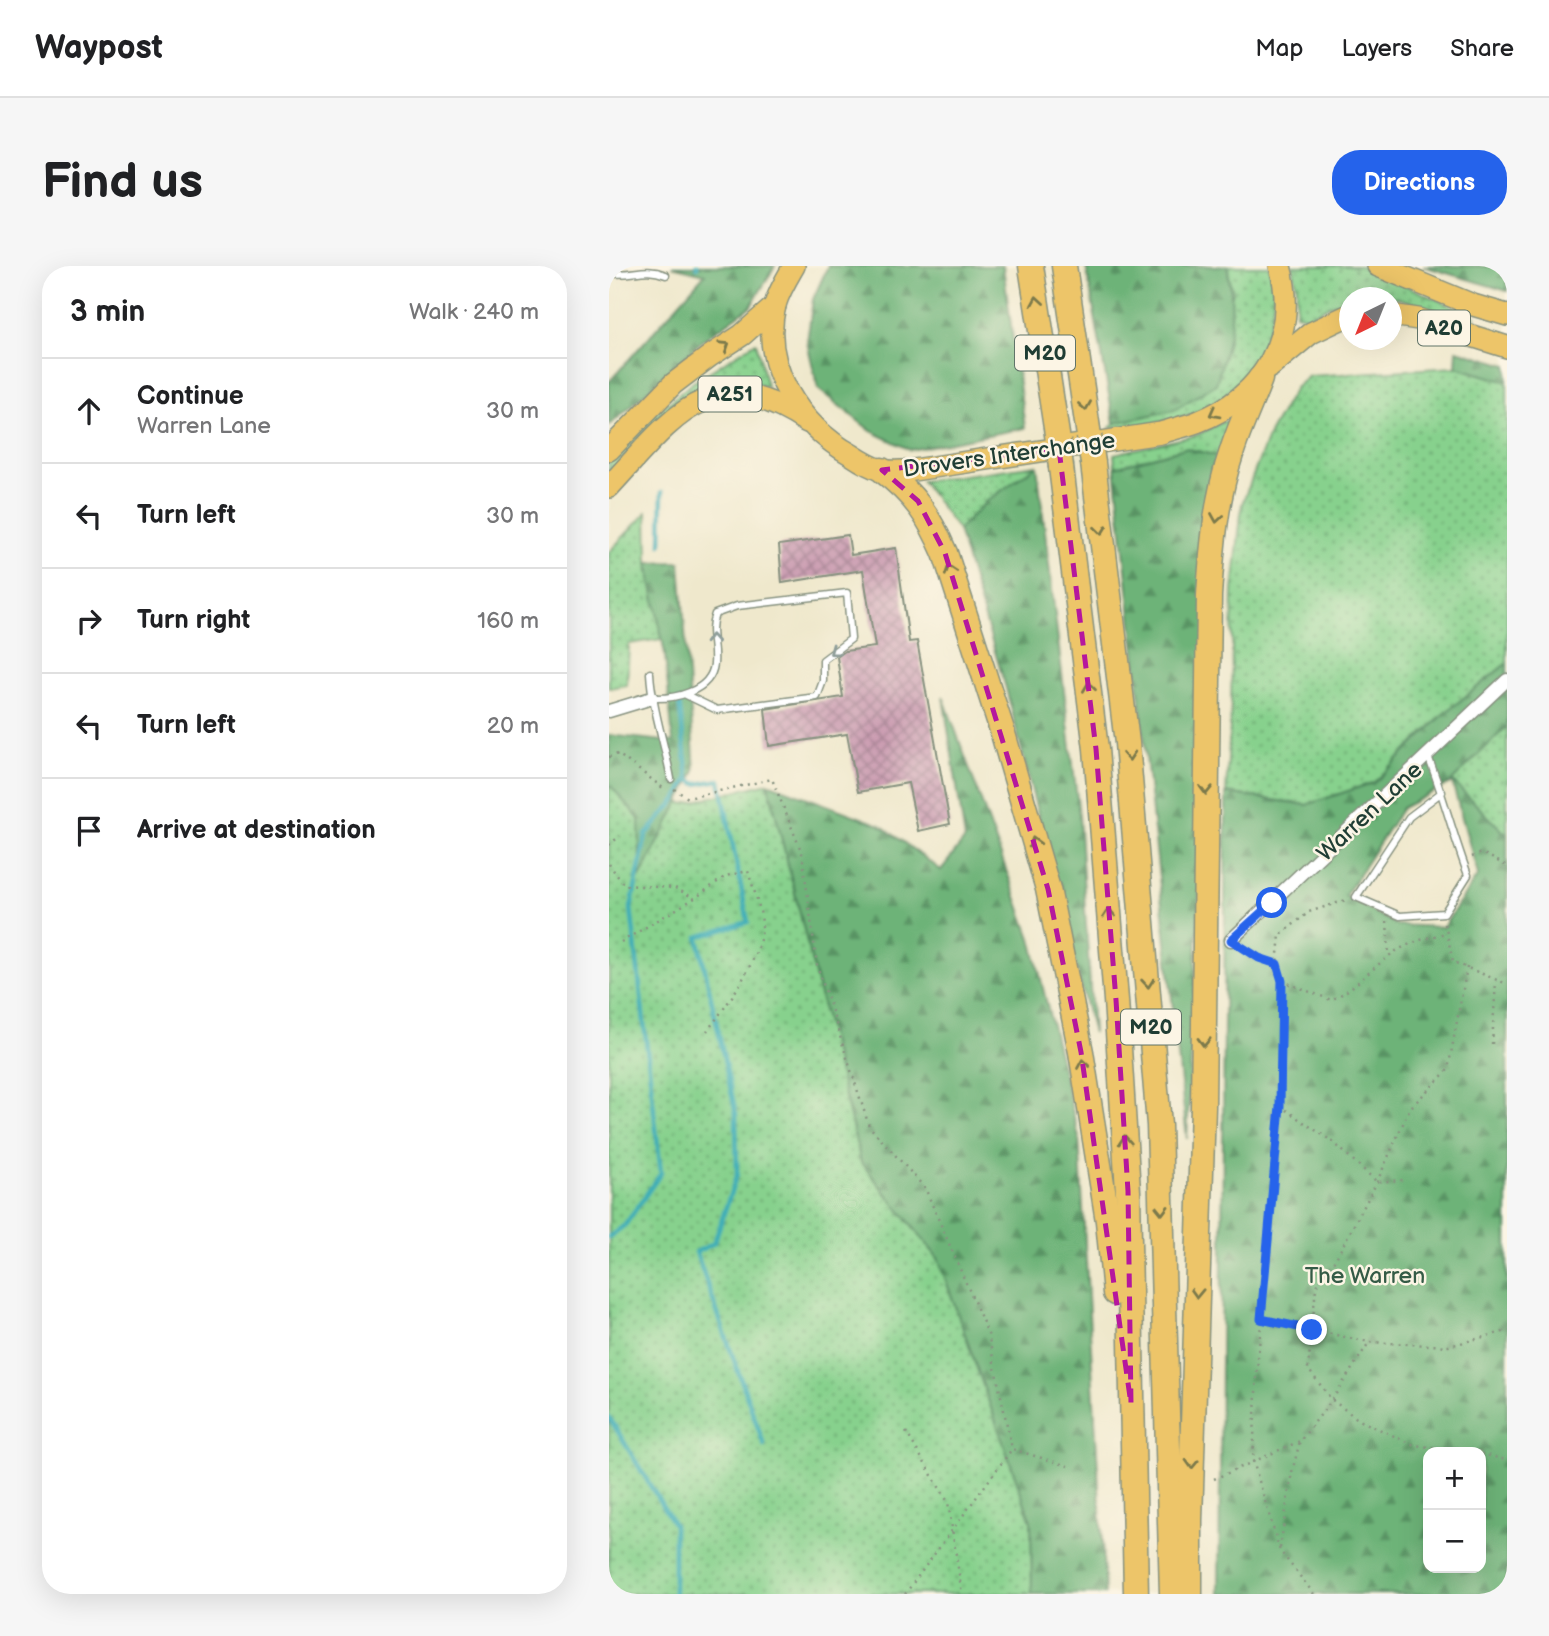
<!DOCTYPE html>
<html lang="en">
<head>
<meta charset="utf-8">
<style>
	body { margin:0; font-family:"Balsamiq Sans",sans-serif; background:#f6f6f6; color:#202124 }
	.controls { position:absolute; right:21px; bottom:21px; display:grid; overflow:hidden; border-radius:14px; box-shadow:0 7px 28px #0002 }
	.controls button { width:63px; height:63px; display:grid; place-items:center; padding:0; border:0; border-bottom:2px solid #e0e0e0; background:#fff; color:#202124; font:35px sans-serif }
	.compass { position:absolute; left:730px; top:21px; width:63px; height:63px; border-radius:50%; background:#fff; box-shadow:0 7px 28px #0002; rotate:223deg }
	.stop { position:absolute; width:21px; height:21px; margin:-16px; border:5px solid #2563eb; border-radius:50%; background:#fff }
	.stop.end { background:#2563eb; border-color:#fff; box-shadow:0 2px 7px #0008 }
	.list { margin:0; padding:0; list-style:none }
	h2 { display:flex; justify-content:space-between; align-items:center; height:91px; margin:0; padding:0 28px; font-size:30px }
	h2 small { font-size:23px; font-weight:400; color:#757577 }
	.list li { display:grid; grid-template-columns:46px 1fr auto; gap:21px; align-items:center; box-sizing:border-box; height:105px; padding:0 28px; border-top:2px solid #e0e0e0 }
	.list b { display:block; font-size:26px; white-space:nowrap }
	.list p { margin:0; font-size:23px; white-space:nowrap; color:#757577 }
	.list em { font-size:23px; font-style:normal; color:#757577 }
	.icon { flex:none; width:38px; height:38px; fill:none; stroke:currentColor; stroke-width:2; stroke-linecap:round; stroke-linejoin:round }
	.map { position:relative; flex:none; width:898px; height:1328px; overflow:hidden; border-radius:28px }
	header { display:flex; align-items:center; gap:42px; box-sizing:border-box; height:98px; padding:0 35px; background:#fff; border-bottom:2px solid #e0e0e0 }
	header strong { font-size:33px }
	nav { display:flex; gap:38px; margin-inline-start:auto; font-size:24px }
	.intro { display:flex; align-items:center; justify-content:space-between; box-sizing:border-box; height:168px; padding:0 42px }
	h1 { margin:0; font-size:49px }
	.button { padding:18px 32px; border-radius:28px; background:#2563eb; color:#fff; font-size:24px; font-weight:700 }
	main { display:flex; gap:42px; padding:0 42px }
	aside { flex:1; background:#fff; border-radius:28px; box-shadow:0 7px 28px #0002 }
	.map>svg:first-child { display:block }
	.grass { fill:url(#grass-dots); stroke:#538760; stroke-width:2 }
	.forest { fill:url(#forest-firs); stroke:#467856; stroke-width:2; fill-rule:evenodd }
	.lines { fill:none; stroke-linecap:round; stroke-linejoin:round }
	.stream { stroke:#3dadb8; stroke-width:4.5 }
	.building { fill:url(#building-cross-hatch) }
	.service-casing { stroke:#879280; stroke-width:9 }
	.minor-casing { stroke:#879280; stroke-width:15 }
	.primary-casing { stroke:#879280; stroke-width:24 }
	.trunk-casing { stroke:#879280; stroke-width:24 }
	.motorway-casing { stroke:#879280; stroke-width:27 }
	.path { stroke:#879280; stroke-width:2.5; stroke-dasharray:2 5; stroke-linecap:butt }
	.service { stroke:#fff; stroke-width:6 }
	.minor { stroke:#fff; stroke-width:12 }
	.primary { stroke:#edc569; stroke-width:21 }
	.trunk { stroke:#edc569; stroke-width:21 }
	.motorway { stroke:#edc569; stroke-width:24 }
	.motorway-bridge-casing { stroke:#879280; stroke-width:27; stroke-linecap:butt }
	.motorway-bridge { stroke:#edc569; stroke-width:24 }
	.oneway { stroke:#7c7a4c }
	.oneway2 { stroke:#8f9e9a }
	.route { stroke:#2563eb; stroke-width:9 }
	.marked { fill:none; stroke:#b5179e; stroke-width:5; stroke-dasharray:14 9; stroke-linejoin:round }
	.labels { text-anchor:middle; stroke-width:5; stroke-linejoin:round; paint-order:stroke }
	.shield { fill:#fcf5e5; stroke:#617469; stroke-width:2 }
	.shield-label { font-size:21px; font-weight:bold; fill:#1f3d34 }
	.street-label { font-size:23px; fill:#1f3d34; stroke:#fcf5e5 }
	.park-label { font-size:23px; fill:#345b46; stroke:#fcf5e5 }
</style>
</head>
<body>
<header>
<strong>Waypost</strong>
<nav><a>Map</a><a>Layers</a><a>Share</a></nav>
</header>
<div class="intro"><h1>Find us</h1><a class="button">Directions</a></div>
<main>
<aside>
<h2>3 min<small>Walk · 240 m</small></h2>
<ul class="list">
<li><svg class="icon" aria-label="ahead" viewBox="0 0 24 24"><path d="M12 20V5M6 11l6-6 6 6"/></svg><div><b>Continue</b><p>Warren Lane</p></div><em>30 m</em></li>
<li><svg class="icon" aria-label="left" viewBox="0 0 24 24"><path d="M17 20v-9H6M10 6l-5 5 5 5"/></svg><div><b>Turn left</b></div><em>30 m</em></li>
<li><svg class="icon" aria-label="right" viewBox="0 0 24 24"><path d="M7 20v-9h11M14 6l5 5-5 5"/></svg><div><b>Turn right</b></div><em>160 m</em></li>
<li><svg class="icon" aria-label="left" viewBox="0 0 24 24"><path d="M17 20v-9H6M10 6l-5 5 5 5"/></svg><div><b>Turn left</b></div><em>20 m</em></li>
<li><svg class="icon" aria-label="arrive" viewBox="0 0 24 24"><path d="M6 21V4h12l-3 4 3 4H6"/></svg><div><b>Arrive at destination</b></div></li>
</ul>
</aside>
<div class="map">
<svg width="898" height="1328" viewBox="0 0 898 1328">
	<defs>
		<pattern id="grass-dots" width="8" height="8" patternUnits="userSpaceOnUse" patternTransform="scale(1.75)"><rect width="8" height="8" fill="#87d18d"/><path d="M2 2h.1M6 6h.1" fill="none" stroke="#6eab74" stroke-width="1.8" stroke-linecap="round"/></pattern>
		<pattern id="forest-firs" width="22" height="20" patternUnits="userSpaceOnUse" patternTransform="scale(1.75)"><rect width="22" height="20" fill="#6db378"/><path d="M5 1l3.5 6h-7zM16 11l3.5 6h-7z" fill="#599363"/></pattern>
		<pattern id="building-cross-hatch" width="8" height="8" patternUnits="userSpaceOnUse" patternTransform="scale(1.75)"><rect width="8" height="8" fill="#ca9bb1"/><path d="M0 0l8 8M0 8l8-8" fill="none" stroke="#a38091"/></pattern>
	</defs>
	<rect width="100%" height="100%" fill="#fcf5e5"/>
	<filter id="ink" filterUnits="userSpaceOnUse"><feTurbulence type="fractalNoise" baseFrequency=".0143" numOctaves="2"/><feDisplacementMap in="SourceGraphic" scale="14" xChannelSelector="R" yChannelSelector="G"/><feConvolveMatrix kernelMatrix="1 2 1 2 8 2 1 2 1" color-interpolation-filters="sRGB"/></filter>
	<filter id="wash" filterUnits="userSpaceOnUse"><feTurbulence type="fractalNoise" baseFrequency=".00686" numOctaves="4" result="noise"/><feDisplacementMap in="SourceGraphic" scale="28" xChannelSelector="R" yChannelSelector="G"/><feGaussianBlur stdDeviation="1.57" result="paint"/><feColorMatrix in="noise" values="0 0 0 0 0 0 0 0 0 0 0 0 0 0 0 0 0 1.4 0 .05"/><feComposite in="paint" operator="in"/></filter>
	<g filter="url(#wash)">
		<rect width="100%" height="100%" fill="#efe8cc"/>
		<g class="grass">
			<path d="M618 0H660C678 56 639 125 586 147 560 158 528 158 501 162L505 157 565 143 624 27Z"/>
			<path d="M684 0H752L866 50 865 56 779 29 740 32V35L721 39 699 51 687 48 688 23Z"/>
			<path d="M147 76 158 121C85 100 45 159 0 207V196L44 150 83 117Z"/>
			<path d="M847 101 898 116V397L836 447 766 516 698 539 617 527 622 442 624 325 633 238 661 166 686 122 700 110Z"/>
			<path d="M615 155 624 159 612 191 576 182 506 201 505 188 588 169Z"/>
			<path d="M428 199 377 236 349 264 313 215Z"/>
			<path d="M38 246 39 297 53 373 20 378 18 419 0 422V286Z"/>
			<path d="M898 460V569L843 515Z"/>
			<path d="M0 512 75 538 159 517 252 896 329 992 422 1255 423 1328H0Z"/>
		</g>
		<g class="forest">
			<path d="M63 0H166L142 40 94 74 0 160V116L96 8Z"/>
			<path d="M219 0H394L416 162 301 184 262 165 209 123 198 76 204 33Z"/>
			<path d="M477 0H618C628 49 621 72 607 118L565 144 505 157Z"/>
			<path d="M814 0H898V25Z"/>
			<path d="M848 84 898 99V116L847 101Z"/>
			<path d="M576 182 612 191 578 873 506 201Z"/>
			<path d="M428 199 470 549 484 767 397 422 349 264 377 236Z"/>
			<path d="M71 296 86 505 31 612 30 553 0 518V469L64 476 56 389 39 297Z"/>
			<path d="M898 397V460L843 515 898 569V1328H610L617 527 697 539 766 516 836 447ZM843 516 869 609 834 661 788 659 736 630 793 542ZM819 1186H872V1302H819Z"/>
			<path d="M334 430 422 672 470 872 496 1328H423L422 1255 329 992 252 896 159 517 271 559 332 604 356 573Z"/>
		</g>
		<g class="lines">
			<g class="stream">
				<path d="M88 1V0"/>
				<path d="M52 278 53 226"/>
				<path d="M79 513 88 518 111 514 139 656 89 671 127 848 128 908 105 977 87 986 155 1179"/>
				<path d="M0 971 16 959 52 907 22 642 37 569 67 534 79 513 70 435"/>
				<path d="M0 1151 65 1259V1328"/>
			</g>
		</g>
		<g id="blocks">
			<path class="building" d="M239 269 242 289 287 282 300 376 308 375 341 558 309 565 299 517 249 526 238 468 160 480 156 443 234 431 228 391 236 385 266 381 254 304 173 317 170 279Z"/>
		</g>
	</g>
	<g filter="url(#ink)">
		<use href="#blocks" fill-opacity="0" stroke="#879280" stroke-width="2"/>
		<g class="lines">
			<defs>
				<g id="service">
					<path d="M0 7C24 11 33 0 57 9"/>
					<path d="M41 407C43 443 56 478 62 513"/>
					<path d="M43 432C65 433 102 426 105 398 107 380 99 365 106 348L128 340 238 327 242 373 214 394V415L208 431 108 444 77 429"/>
					<path d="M819 490C834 529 844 569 859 609L835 647 791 650 747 631 800 551 833 526"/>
				</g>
				<g id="minor">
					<path d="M0 445 43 432"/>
					<path d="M622 674 898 414"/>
				</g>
				<g id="primary">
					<path d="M0 184 64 118 101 90 133 69 166 40"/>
					<path d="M0 221C64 152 101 92 198 156"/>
				</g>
				<g id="trunk">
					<path d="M185 0C178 12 170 25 166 39 151 101 191 160 243 189 252 195 262 201 272 204 280 206 290 205 298 205L552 167C564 163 577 160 588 156 655 130 690 70 671 0"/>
					<path d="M769 0 864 39 898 49"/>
					<path d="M782 49 809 53 898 81"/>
					<path d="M661 101 702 67 740 49"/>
				</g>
				<g id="motorway">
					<path d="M422 0 449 175"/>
					<path d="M455 0 480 170"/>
					<path d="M484 197 518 477 550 859 563 1328"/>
					<path d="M452 201 487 483 507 734 519 925 527 1328"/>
					<path d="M273 204C306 229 320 250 336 287L393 464 439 623 472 786 499 955 506 1027"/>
					<path d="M581 1328V1254L594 841 600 330C603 281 607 231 623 185 631 160 642 137 651 113"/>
				</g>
			</defs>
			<use href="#service" class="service-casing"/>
			<use href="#minor" class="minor-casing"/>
			<use href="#primary" class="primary-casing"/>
			<use href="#trunk" class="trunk-casing"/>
			<use href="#motorway" class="motorway-casing"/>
			<g class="path">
				<path d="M0 491 9 488 54 522 58 523"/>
				<path d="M65 523 79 532 163 513 193 587 208 699 260 860 316 922 379 1068 403 1183 459 1200"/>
				<path d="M0 579 11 570"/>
				<path d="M863 591 873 587 898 600"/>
				<path d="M0 598 15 619 66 622 85 632"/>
				<path d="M778 655 780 690"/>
				<path d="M836 658 844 696 898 718"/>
				<path d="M12 676 86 632 117 610 139 605C144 622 152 642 153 658 154 690 117 741 98 765"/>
				<path d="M633 682 650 692 668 698"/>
				<path d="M858 701 839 804 801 842 768 916 726 994 707 1021 699 1103 723 1134 750 1154 805 1179 860 1186"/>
				<path d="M673 715 722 734C745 723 760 705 780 690 797 677 817 672 837 667"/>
				<path d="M883 778 887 715"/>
				<path d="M671 840 724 876 768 916 794 914"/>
				<path d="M652 1053 760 1076 840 1080 898 1065"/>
				<path d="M297 1166 339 1236 353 1328"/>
				<path d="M872 1188 898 1194"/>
				<path d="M605 1213 691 1175"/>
				<path d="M671 1282 683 1206 691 1175 723 1134 759 1078"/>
				<path d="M296 1328 403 1183"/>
				<path d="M705 1328 671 1285 644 1195 648 1104 671 840 673 715 668 698 671 669 700 646 737 634"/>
			</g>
			<use href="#service" class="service"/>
			<use href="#minor" class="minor"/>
			<use href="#primary" class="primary"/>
			<use href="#trunk" class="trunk"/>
			<use href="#motorway" class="motorway"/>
			<defs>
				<g id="motorway-bridge">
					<path d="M480 170 484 197"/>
					<path d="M449 175 452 201"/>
				</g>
			</defs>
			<use href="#motorway-bridge" class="motorway-bridge-casing"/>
			<use href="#motorway-bridge" class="motorway-bridge"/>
		</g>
		<defs><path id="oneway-chevron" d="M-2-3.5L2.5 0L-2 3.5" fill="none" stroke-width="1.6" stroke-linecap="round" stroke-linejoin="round" transform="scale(1.75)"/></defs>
		<g class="oneway">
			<use href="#oneway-chevron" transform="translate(428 35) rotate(-99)"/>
			<use href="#oneway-chevron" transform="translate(116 80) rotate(-33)"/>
			<use href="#oneway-chevron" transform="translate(476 140) rotate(82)"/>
			<use href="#oneway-chevron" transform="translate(605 147) rotate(152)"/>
			<use href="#oneway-chevron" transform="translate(608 252) rotate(99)"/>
			<use href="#oneway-chevron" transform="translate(492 264) rotate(83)"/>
			<use href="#oneway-chevron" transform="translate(341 304) rotate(-108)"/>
			<use href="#oneway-chevron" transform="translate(480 421) rotate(-97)"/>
			<use href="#oneway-chevron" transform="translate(520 490) rotate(85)"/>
			<use href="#oneway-chevron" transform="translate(597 524) rotate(91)"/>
			<use href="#oneway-chevron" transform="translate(425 576) rotate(-106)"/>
			<use href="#oneway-chevron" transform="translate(500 647) rotate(-94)"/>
			<use href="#oneway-chevron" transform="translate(539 717) rotate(85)"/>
			<use href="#oneway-chevron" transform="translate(595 776) rotate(91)"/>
			<use href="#oneway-chevron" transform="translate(474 798) rotate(-99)"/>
			<use href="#oneway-chevron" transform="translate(516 874) rotate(-94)"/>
			<use href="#oneway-chevron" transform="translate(553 944) rotate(89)"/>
			<use href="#oneway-chevron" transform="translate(588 1027) rotate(92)"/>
			<use href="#oneway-chevron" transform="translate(583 1198) rotate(92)"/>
		</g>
		<g class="oneway2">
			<use href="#oneway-chevron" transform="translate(103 373) rotate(-93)"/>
			<use href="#oneway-chevron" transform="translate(225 385) rotate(144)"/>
		</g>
	</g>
	<g class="lines" filter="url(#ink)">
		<path class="route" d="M663 637 622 674 650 692 668 698 673 715 671 840 652 1053 703 1064"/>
	</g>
	<path class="marked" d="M450 183 487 483 507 734 519 925 522 1138 472 786 439 623 336 287 309 235 273 204Z"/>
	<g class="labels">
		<g class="shield">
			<rect x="809" y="44.5" width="52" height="35" rx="5"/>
			<rect x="406" y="69.5" width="60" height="35" rx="5"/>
			<rect x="89.5" y="110.5" width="63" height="35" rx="5"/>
			<rect x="512" y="743.5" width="60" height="35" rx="5"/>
		</g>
		<g class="shield-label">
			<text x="835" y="69">A20</text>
			<text x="436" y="94">M20</text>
			<text x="121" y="135">A251</text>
			<text x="542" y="768">M20</text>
		</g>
		<g class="street-label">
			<text transform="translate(400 188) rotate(-8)" y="8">Drovers Interchange</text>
			<text transform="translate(760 545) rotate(-43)" y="8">Warren Lane</text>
		</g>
		<g class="park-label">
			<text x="756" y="1017">The Warren</text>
		</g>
	</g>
</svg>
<div class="controls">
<button>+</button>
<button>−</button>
</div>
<svg class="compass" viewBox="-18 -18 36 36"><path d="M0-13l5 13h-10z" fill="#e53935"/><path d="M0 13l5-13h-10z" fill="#757577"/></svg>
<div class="stop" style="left:663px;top:637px"></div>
<div class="stop end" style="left:703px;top:1064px"></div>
</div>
</main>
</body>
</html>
